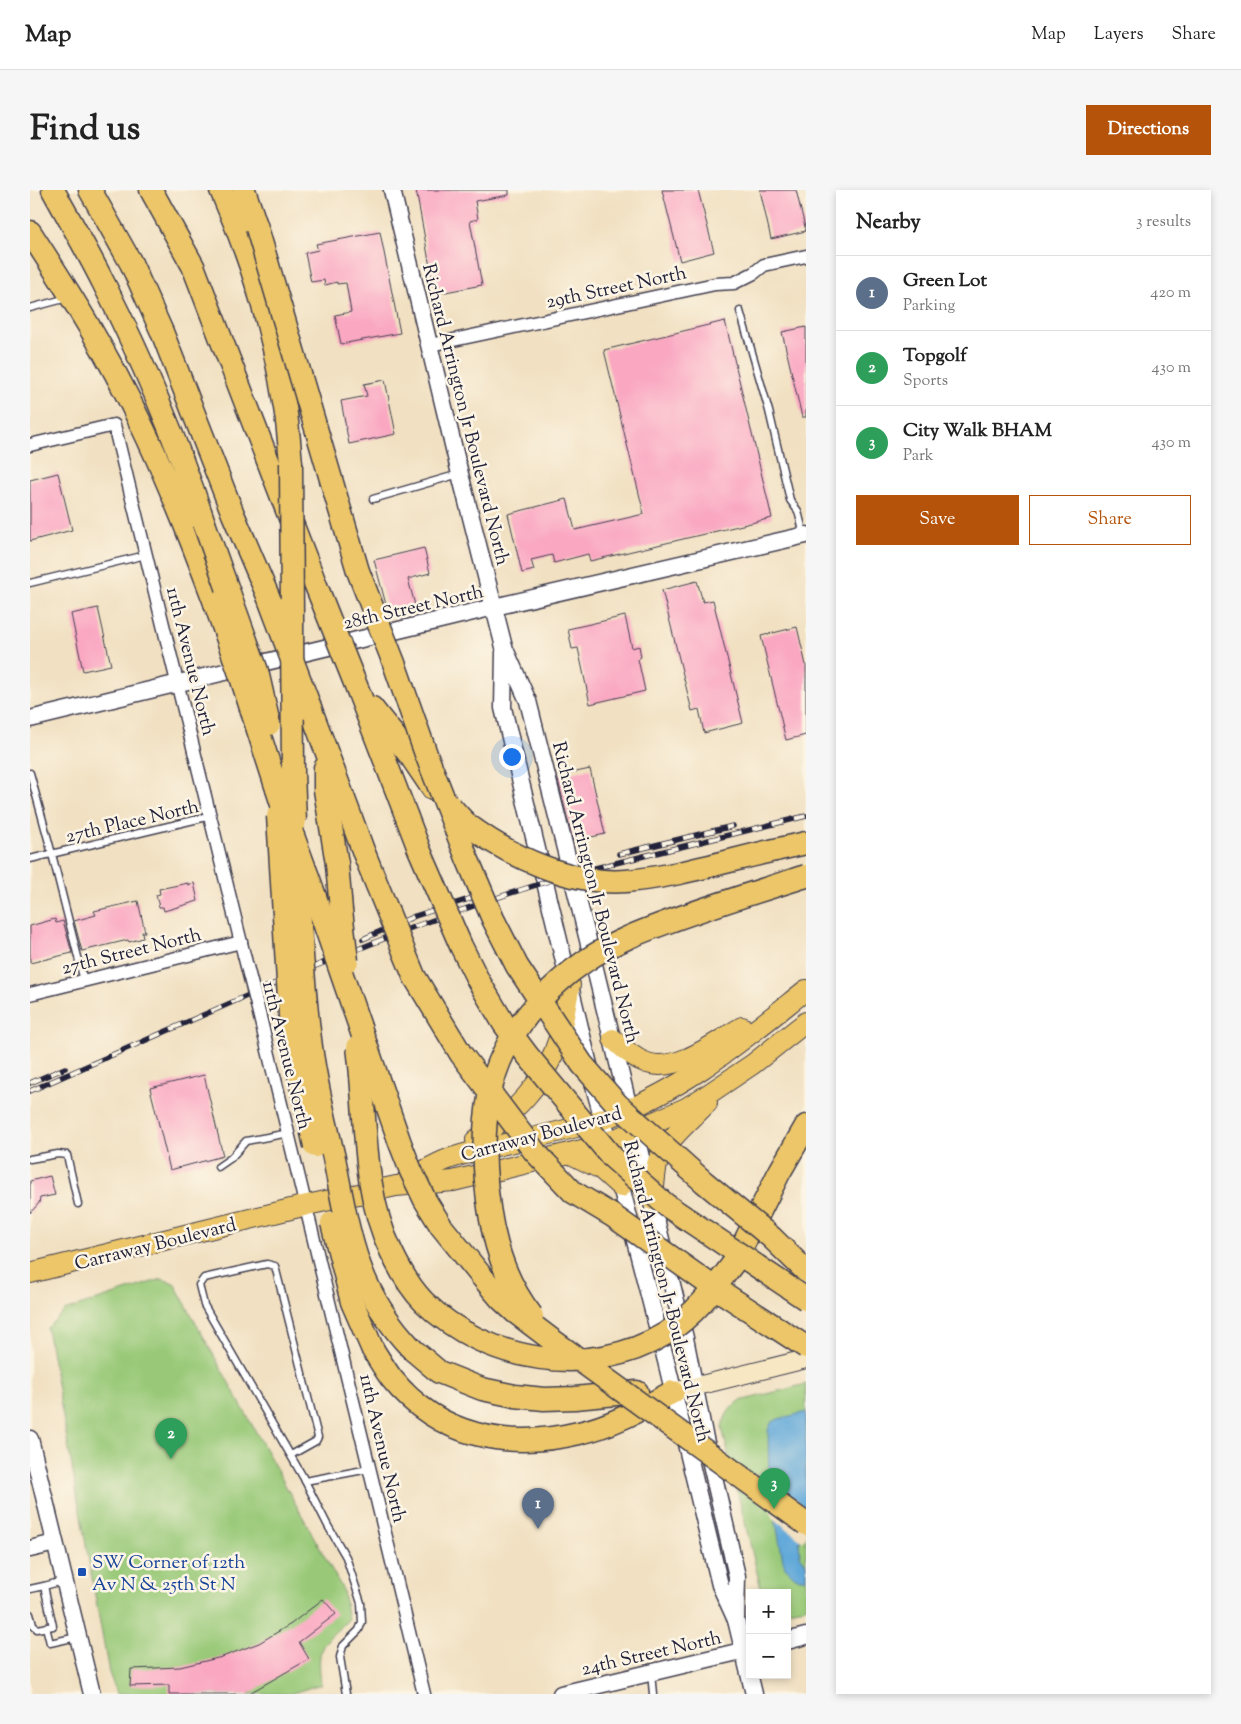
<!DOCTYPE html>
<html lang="en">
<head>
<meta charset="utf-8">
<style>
	body { margin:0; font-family:"Sorts Mill Goudy",serif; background:#f6f6f6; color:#222 }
	.controls { position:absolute; right:15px; bottom:15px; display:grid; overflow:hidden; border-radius:0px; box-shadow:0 2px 8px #0003 }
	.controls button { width:45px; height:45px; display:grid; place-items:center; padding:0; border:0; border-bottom:1px solid #e0e0e0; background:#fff; color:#222; font:25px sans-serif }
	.you { position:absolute; left:481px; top:566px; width:18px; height:18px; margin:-12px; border:4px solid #fff; border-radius:50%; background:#1a73e8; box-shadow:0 0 0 8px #1a73e833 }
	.badge { display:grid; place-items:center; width:32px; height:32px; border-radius:50%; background:#b45309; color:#fff; font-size:16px; font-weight:700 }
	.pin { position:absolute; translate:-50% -41px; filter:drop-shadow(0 1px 2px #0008) }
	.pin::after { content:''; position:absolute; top:26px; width:18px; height:15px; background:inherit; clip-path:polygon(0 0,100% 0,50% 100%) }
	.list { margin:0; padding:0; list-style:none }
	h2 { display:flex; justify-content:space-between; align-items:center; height:65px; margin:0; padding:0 20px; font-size:21px }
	h2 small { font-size:16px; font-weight:400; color:#767676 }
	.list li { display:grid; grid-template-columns:32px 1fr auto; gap:15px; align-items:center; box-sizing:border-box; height:75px; padding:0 20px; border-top:1px solid #e0e0e0 }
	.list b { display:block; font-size:19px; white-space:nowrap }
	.list p { margin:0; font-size:16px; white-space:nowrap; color:#767676 }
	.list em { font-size:16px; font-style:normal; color:#767676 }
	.actions { display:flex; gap:10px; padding:15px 20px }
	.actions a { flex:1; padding:11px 0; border:1px solid #b45309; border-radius:0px; text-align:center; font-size:18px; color:#b45309 }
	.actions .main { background:#b45309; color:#fff }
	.map { position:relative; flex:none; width:776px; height:1504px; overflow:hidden; border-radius:0px }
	header { display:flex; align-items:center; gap:30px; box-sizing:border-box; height:70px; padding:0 25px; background:#fff; border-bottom:1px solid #e0e0e0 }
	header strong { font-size:24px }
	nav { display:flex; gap:28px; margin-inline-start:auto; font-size:18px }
	.intro { display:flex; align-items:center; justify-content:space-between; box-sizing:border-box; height:120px; padding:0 30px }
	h1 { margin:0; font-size:35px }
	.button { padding:12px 22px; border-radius:0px; background:#b45309; color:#fff; font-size:18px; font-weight:700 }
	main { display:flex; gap:30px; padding:0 30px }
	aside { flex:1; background:#fff; border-radius:0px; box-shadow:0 2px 8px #0003 }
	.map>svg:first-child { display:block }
	.green { fill:#99c978; stroke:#5e765a }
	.water { fill:#62a9d9; stroke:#42668a }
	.pier { fill:#f1e0c1 }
	.building { fill:#faa7c2 }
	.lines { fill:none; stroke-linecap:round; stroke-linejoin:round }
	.service-casing { stroke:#413e4f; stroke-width:9 }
	.minor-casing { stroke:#413e4f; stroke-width:15 }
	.tertiary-casing { stroke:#413e4f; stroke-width:19 }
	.secondary-casing { stroke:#413e4f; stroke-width:20 }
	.primary-casing { stroke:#413e4f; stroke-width:22 }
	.motorway-casing { stroke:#413e4f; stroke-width:25 }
	.service { stroke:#fff; stroke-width:6 }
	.minor { stroke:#fff; stroke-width:12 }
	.tertiary { stroke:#fff; stroke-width:16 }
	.secondary { stroke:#f7e8c3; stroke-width:18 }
	.primary { stroke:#ecc669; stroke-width:20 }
	.motorway { stroke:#ecc669; stroke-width:22 }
	.rail-casing { stroke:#22223b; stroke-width:5.5 }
	.rail { stroke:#fcf5e5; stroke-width:4; stroke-dasharray:11; stroke-linecap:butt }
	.minor-bridge-casing { stroke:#413e4f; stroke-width:15; stroke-linecap:butt }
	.motorway-bridge-casing { stroke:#413e4f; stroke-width:25; stroke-linecap:butt }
	.minor-bridge { stroke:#fff; stroke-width:12 }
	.motorway-bridge { stroke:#ecc669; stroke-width:22 }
	.transit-dot { fill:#1a4fb4; stroke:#fcf5e5; stroke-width:2 }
	.labels { text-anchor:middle; stroke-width:5; stroke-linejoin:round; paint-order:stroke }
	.street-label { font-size:19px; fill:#22223b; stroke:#fcf5e5 }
	.transit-label { font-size:19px; fill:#164399; stroke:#fcf5e5; text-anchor:start }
</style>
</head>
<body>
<header>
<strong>Map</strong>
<nav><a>Map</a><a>Layers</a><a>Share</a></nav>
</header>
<div class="intro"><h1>Find us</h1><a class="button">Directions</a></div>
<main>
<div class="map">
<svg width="776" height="1504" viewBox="0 0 776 1504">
	<rect width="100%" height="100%" fill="#fcf5e5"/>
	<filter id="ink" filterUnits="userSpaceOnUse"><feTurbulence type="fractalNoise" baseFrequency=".02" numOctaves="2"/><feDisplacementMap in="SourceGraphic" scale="10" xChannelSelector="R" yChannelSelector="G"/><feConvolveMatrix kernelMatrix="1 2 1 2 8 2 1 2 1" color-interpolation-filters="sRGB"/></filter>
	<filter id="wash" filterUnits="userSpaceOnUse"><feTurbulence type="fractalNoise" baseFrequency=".0096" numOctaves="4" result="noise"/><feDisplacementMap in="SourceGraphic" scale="20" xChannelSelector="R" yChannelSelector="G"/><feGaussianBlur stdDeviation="1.12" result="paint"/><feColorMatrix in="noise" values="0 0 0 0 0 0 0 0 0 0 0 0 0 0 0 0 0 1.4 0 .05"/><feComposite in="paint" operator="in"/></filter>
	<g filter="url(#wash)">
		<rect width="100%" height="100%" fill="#f1e0c1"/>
		<g class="green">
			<path d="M131 1089 144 1093 313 1400 318 1430C290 1456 287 1455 291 1494L260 1504H87L79 1483 17 1138 34 1121Z"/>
			<path d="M776 1194V1417L757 1420V1403H732L692 1238C695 1225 699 1218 710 1211Z"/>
		</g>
		<path class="water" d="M776 1222V1341L769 1353 770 1365 776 1374V1389H770L764 1386 755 1377 753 1371 739 1295 738 1240 741 1233 748 1229Z"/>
		<path class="pier" d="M736 1287 776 1317V1346L773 1351 742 1327Z"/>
		<g id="blocks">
			<g class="building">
				<path d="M386 0H479V5L445 11 448 29 440 31 452 95 405 104Z"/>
				<path d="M632 0H668L684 62 650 71Z"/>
				<path d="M730 0H766L776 41 741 49Z"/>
				<path d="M350 42 370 143 311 154 305 125 321 122 316 93 307 94V92L295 95 294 90 281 92 275 63 288 60 286 54Z"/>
				<path d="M695 131 742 328 560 371 558 364 524 373 522 365 501 370 504 380 492 383 478 324 537 309 545 340 614 324 574 160Z"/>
				<path d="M776 137V227H772L752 142Z"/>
				<path d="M355 190 366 244 319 254 311 211 337 206 334 194Z"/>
				<path d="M28 283 42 340 0 351V290Z"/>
				<path d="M394 358 400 383 378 389 385 415 358 422 344 370Z"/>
				<path d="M667 391 673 412 683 410 713 533 674 543 669 519 662 521 632 400Z"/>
				<path d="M68 418 81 475 53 481 41 424Z"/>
				<path d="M595 426 602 458 609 456 611 467 608 469 615 501 560 514 548 458 542 459 538 439Z"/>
				<path d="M767 437 776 475V545L756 550 731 446Z"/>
				<path d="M560 579 575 644 543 651 527 586Z"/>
				<path d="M158 693V695L164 693 168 711 134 721 133 717H129L126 705 130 704 129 699Z"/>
				<path d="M108 711 115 742H112L113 748 99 752 98 750 52 761 44 731 66 725 64 721Z"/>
				<path d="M25 729 26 733 33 731 42 763 0 773V736Z"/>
				<path d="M174 885 193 966 140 980 120 898Z"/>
				<path d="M20 986 25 1005 10 1008 9 1013 0 1023V991Z"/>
				<path d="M293 1409 306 1424 269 1452 279 1469 218 1504H139V1495L100 1496 101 1479 150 1477 192 1467 229 1453 261 1434Z"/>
			</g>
		</g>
	</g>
	<g filter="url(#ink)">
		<use href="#blocks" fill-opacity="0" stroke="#413e4f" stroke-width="1"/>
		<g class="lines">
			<defs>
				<g id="service">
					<path d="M0 118 30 110"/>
					<path d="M710 121 739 221 760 310 768 321 774 345"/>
					<path d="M343 309 429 284"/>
					<path d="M0 393 116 365"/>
					<path d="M0 583 22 664 54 791"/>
					<path d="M0 669 181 626"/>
					<path d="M0 969 28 964 37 965 48 1014"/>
					<path d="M188 977 201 968 216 951 259 943"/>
					<path d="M261 1265 286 1251 288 1247 245 1076 237 1074 174 1088 169 1095 174 1115 273 1287 298 1336 316 1367 331 1413 332 1432 329 1440 313 1456 310 1467 316 1504"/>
					<path d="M275 1291 339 1279"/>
					<path d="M14 1396 33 1391"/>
					<path d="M0 1399 14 1396 23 1436 7 1439 3 1435 0 1424"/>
					<path d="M16 1437 20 1453 47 1447"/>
					<path d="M621 1483 623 1504"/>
				</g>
				<g id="minor">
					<path d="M400 155 685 94 704 93 724 83 734 75 776 66"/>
					<path d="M0 255 84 235 214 765"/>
					<path d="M0 804 211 752"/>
					<path d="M227 815 394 1504"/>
				</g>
				<g id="tertiary">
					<path d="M362 0 430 284 474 457 498 511 557 746 655 1148 674 1244 707 1386 706 1430"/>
					<path d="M474 462 473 518 566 904 582 962"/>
					<path d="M0 529 464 417 776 345"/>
					<path d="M588 985 636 1171 690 1395 706 1430 724 1504"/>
					<path d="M0 1249 62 1504"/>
					<path d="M0 1359 25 1353"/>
					<path d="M757 1451 776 1446"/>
					<path d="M531 1504 720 1459"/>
				</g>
				<path id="secondary" d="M643 1202 776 1169"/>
				<g id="primary">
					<path d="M583 849C593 858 603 868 617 873 647 883 686 852 712 837"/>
					<path d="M446 950C483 924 516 893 529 848 534 831 536 813 540 795"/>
					<path d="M539 963 571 979 591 997"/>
					<path d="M377 990C391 983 406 973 421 968 472 952 525 946 576 928 652 902 714 849 776 800"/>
					<path d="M622 1010C625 997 624 983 628 971 636 950 662 929 677 913"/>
					<path d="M0 1083 277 1015 366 996 423 991 556 959 588 948 656 918 677 905 723 874 776 832"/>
				</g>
				<g id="motorway">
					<path d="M23 0C40 31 58 62 74 94 113 171 147 251 174 333"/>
					<path d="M60 0 101 73 132 142 203 324 238 406"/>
					<path d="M121 0 163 76 285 393"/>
					<path d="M191 0C221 68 243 139 254 212 258 232 259 253 261 273"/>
					<path d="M214 0 227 38"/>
					<path d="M0 42C39 102 78 164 109 230 138 289 162 351 185 413"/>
					<path d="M329 503 376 625"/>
					<path d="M342 518 382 568 403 599"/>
					<path d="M281 520 334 663"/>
					<path d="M295 578V600L307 674"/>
					<path d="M745 660 776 653"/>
					<path d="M705 1071 749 983 776 936"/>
					<path d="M343 1160C349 1169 355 1180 362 1189 409 1247 478 1260 549 1243 582 1236 613 1218 643 1202"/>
					<path d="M383 1160 409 1182 452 1199 485 1206 514 1209 545 1208 607 1202"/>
				</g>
			</defs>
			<use href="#service" class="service-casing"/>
			<use href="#minor" class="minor-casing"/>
			<use href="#tertiary" class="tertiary-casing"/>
			<use href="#secondary" class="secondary-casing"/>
			<use href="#primary" class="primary-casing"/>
			<use href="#motorway" class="motorway-casing"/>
			<use href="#service" class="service"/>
			<use href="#minor" class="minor"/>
			<use href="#tertiary" class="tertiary"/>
			<use href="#secondary" class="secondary"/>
			<use href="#primary" class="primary"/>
			<use href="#motorway" class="motorway"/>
			<defs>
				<g id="rail">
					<path d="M589 664 703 636"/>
					<path d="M333 749 385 726 455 704"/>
					<path d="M0 893 35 878"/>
					<path d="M0 901 278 779 386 736 478 704 541 684 776 626"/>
				</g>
			</defs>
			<use href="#rail" class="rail-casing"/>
			<use href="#rail" class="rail"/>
			<defs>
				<path id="minor-bridge" d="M214 765 227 815"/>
				<g id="motorway-bridge">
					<path d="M227 38 328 381 364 473 396 564 437 668 463 729 487 776 552 874 587 914 674 992 741 1047 776 1081"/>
					<path d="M261 273 263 583 265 631"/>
					<path d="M174 333 227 481 239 534"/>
					<path d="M285 393 329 503"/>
					<path d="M238 406 281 520"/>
					<path d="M185 413 210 484 255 624 281 695 370 953 381 981 395 1010 411 1036 453 1088 470 1108 485 1122 522 1150 776 1334"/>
					<path d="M420 616C426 623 432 630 438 635 481 667 542 695 596 691 646 687 696 671 745 660"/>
					<path d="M376 625 389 659 431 756 448 790 474 834 498 866 582 967 636 1015 776 1109"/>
					<path d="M248 626 260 825 271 894 285 956"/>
					<path d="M334 663 384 786 431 864 505 962 543 1002 583 1026 676 1092 776 1157"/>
					<path d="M307 674 311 720 317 771"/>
					<path d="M267 676C270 736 273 797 281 857 286 894 295 931 304 968 311 1003 317 1040 329 1074 340 1106 360 1136 383 1160"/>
					<path d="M328 857C337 924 331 999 361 1061 369 1078 380 1098 394 1112 455 1172 560 1190 635 1144 665 1125 684 1099 705 1071"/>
					<path d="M302 1033 322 1112 343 1160"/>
					<path d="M502 1126C468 1083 458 1030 455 977 453 938 457 896 474 862 491 827 522 794 554 772 580 753 613 741 643 730 687 714 732 700 776 686"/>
				</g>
			</defs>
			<use href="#minor-bridge" class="minor-bridge-casing"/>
			<use href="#motorway-bridge" class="motorway-bridge-casing"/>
			<use href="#minor-bridge" class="minor-bridge"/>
			<use href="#motorway-bridge" class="motorway-bridge"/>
		</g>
	</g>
	<rect class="transit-dot" x="47" y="1377" width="10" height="10" rx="2.5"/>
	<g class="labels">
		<g class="street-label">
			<text transform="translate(586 96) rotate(-12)" y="7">29th Street North</text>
			<text transform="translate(437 224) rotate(76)" y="7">Richard Arrington Jr Boulevard North</text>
			<text transform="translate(383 416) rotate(-13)" y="7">28th Street North</text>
			<text transform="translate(162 471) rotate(76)" y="7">11th Avenue North</text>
			<text transform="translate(102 630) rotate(-13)" y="7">27th Place North</text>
			<text transform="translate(567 702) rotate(76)" y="7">Richard Arrington Jr Boulevard North</text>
			<text transform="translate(101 760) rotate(-14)" y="7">27th Street North</text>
			<text transform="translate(258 865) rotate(76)" y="7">11th Avenue North</text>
			<text transform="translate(511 943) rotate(-15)" y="7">Carraway Boulevard</text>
			<text transform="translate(125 1053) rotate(-14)" y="7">Carraway Boulevard</text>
			<text transform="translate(638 1101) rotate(76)" y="7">Richard Arrington Jr Boulevard North</text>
			<text transform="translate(354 1258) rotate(77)" y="7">11th Avenue North</text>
			<text transform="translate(621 1462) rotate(-13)" y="7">24th Street North</text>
		</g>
		<g class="transit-label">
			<text x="62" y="1378">SW Corner of 12th<tspan x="62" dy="22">Av N &amp; 25th St N</tspan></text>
		</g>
	</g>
</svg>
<div class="controls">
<button>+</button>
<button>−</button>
</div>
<div class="you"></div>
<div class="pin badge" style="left:508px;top:1339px;background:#5c6f8a">1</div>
<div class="pin badge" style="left:141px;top:1269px;background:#2e9e5b">2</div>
<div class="pin badge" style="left:744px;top:1319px;background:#2e9e5b">3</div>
</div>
<aside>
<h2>Nearby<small>3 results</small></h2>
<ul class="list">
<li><span class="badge" style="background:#5c6f8a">1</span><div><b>Green Lot</b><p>Parking</p></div><em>420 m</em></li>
<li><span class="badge" style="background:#2e9e5b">2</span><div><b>Topgolf</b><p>Sports</p></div><em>430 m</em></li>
<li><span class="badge" style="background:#2e9e5b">3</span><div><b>City Walk BHAM</b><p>Park</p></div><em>430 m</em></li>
</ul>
<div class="actions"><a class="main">Save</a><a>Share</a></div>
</aside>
</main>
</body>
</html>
